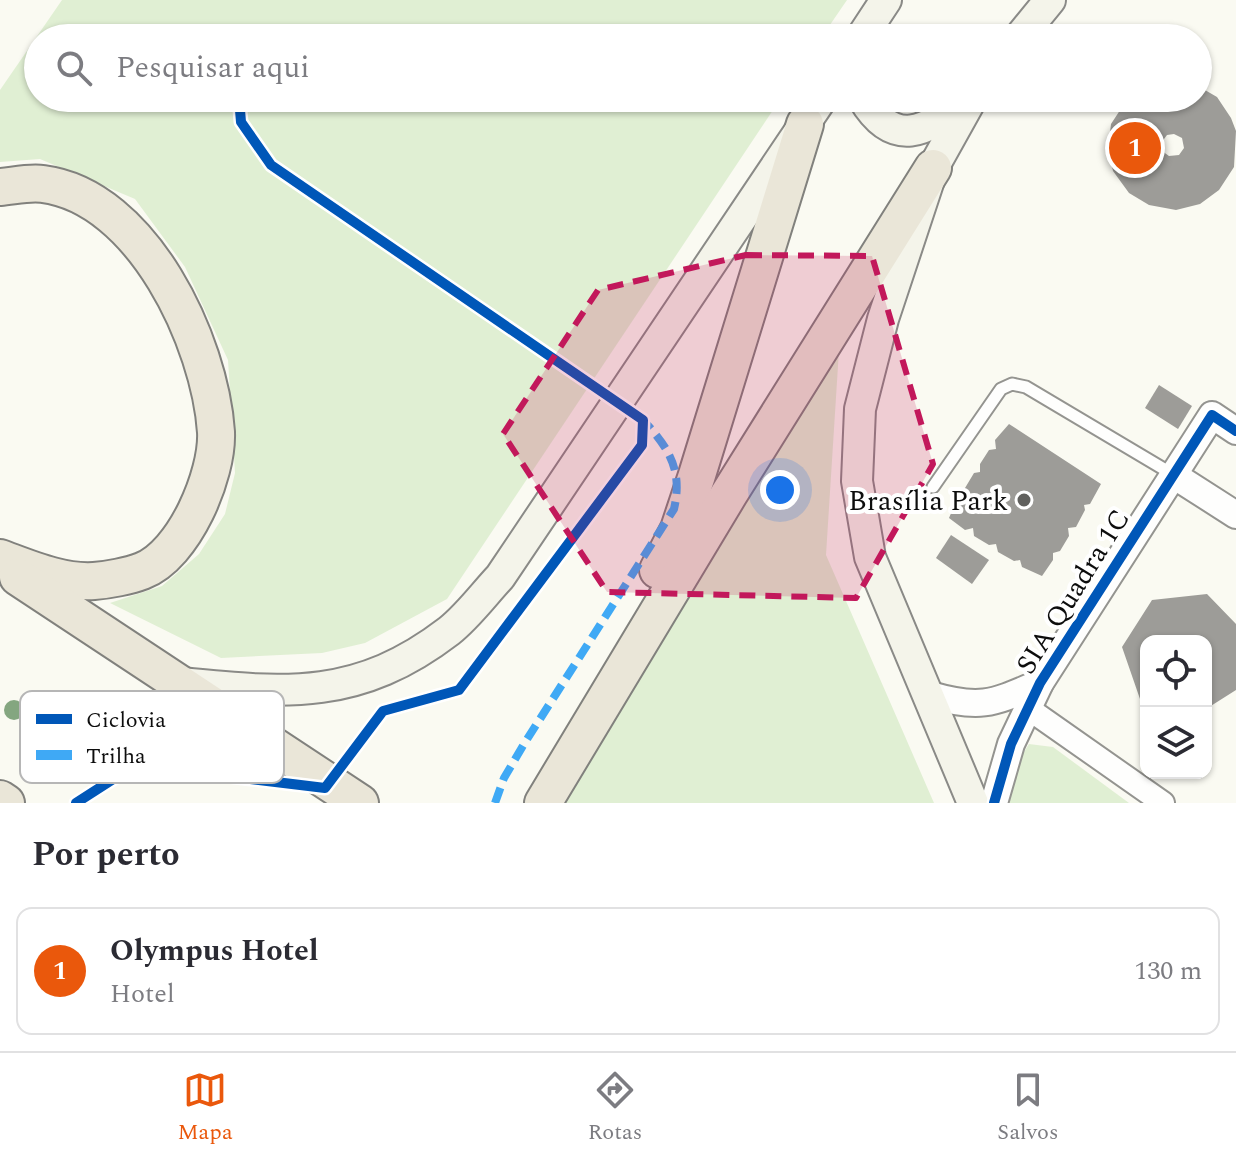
<!DOCTYPE html>
<html lang="pt">
<head>
<meta charset="utf-8">
<style>
	body { margin:0; font-family:Spectral,serif; background:#f2f2f3; color:#2b2b33 }
	.controls { position:absolute; right:24px; bottom:24px; display:grid; overflow:hidden; border-radius:16px; box-shadow:0 2px 6px #0004 }
	.controls button { width:72px; height:72px; display:grid; place-items:center; padding:0; border:0; border-bottom:2px solid #e1e1e2; background:#fff; color:#2b2b33; font:40px sans-serif }
	.you { position:absolute; left:780px; top:490px; width:28px; height:28px; margin:-20px; border:6px solid #fff; border-radius:50%; background:#1a73e8; box-shadow:0 0 0 12px #1a73e833 }
	.badge { display:grid; place-items:center; width:52px; height:52px; border-radius:50%; background:#ea580c; color:#fff; font-size:26px; font-weight:700 }
	.pin { position:absolute; translate:-50% -50%; border:4px solid #fff; box-shadow:0 2px 8px #0006 }
	.list { margin:0; padding:0; list-style:none }
	h2 { display:flex; justify-content:space-between; align-items:center; height:104px; margin:0; padding:0 32px; font-size:34px }
	h2 small { font-size:26px; font-weight:400; color:#7c7c81 }
	.list li { display:grid; grid-template-columns:52px 1fr auto; gap:24px; align-items:center; box-sizing:border-box; height:128px; margin:0 16px 16px; padding:0 16px; border:2px solid #e1e1e2; border-radius:16px }
	.list b { display:block; font-size:30px; white-space:nowrap }
	.list p { margin:0; font-size:26px; white-space:nowrap; color:#7c7c81 }
	.list em { font-size:26px; font-style:normal; color:#7c7c81 }
	.icon { flex:none; width:44px; height:44px; fill:none; stroke:currentColor; stroke-width:2; stroke-linecap:round; stroke-linejoin:round }
	.map { position:relative; flex:none; width:1236px; height:803px; overflow:hidden }
	.search { position:absolute; background:#fff; box-shadow:0 2px 6px #0004; left:24px; right:24px; top:24px; height:88px; display:flex; align-items:center; gap:20px; box-sizing:border-box; padding:0 28px; border-radius:44px; color:#7c7c81; font-size:30px }
	.sheet { height:248px; background:#fff }
	nav { display:flex; justify-content:space-around; align-items:center; box-sizing:border-box; height:112px; border-top:2px solid #e1e1e2; background:#fff; font-size:22px; color:#7c7c81 }
	nav a { display:grid; justify-items:center; gap:4px }
	nav .on { color:#ea580c }
	.map>svg:first-child { display:block }
	.green { fill:#e0efd3 }
	.building { fill:#9d9c98; fill-rule:evenodd }
	.lines { fill:none; stroke-linecap:round; stroke-linejoin:round }
	.service-casing { stroke:#949490; stroke-width:15 }
	.minor-casing { stroke:#949490; stroke-width:26 }
	.tertiary-casing { stroke:#949490; stroke-width:30 }
	.secondary-casing { stroke:#8a8a87; stroke-width:34 }
	.trunk-casing { stroke:#81817d; stroke-width:40 }
	.service { stroke:#fefefd; stroke-width:11 }
	.minor { stroke:#fefefd; stroke-width:22 }
	.tertiary { stroke:#fefefd; stroke-width:26 }
	.secondary { stroke:#f4f4ea; stroke-width:30 }
	.trunk { stroke:#eae6d8; stroke-width:36 }
	.quiet { stroke:#3fa9f5; stroke-width:8; stroke-dasharray:16 8; stroke-linecap:butt }
	.cycleway-casing { stroke:#fff; stroke-width:15 }
	.cycleway { stroke:#0057b8; stroke-width:10 }
	.tree { fill:#84a680 }
	.marked { fill:#c2185b; fill-opacity:0.2; stroke:#c2185b; stroke-width:6; stroke-dasharray:16 10; stroke-linejoin:round }
	.poi-dot { fill:#60605d; stroke:#fff; stroke-width:3 }
	.labels { text-anchor:middle; stroke-width:8; stroke-linejoin:round; paint-order:stroke }
	.poi-label { font-size:28px; fill:#0d0d0d; stroke:#fff; text-anchor:end }
	.street-label { font-size:28px; fill:#0d0d0d; stroke:#fff }
	.key { fill:#fff; stroke:#b6b6b6; stroke-width:2 }
	.key-label { font-size:22px; fill:#0d0d0d }
</style>
</head>
<body>
<div class="map">
<svg width="1236" height="803" viewBox="0 0 1236 803">
	<rect width="100%" height="100%" fill="#fafaf2"/>
	<g class="green">
		<path d="M62 0H847L821 38H38V98H781L447 599 365 643 322 653 221 658 110 603 162 586 199 554 225 514 235 473 228 360 185 267 135 199 40 159 0 162V90Z"/>
		<path d="M839 350 826 555 934 803H565Z"/>
		<path d="M1029 744 1053 747 1129 803H1007L1004 783Z"/>
	</g>
	<g class="building">
		<path d="M1198 86 1217 97 1231 118 1236 131 1234 167 1219 190 1200 204 1176 210 1149 205 1129 193 1113 171 1108 149 1111 124 1128 98H1198ZM1174 134 1182 138 1184 148 1179 155 1169 156 1162 151 1161 143 1167 135Z"/>
		<path d="M1159 385 1192 406 1178 429 1145 408Z"/>
		<path d="M1009 424 1101 484 1090 504 1084 505 1085 510 1076 527 1068 528 1069 536 1060 551 1053 553V560L1042 576 1022 567 1020 560 1014 561 998 552 996 544 989 545 974 536 973 528 965 530 949 518 958 497 964 496 965 488 974 473 980 472V464L989 450 996 449 995 440Z"/>
		<path d="M951 535 989 560 972 584 936 558Z"/>
		<path d="M1207 594 1236 624V690L1206 709V641H1146V701L1140 699 1122 647 1152 600Z"/>
	</g>
	<g class="lines">
		<defs>
			<path id="service" d="M933 487 1001 389 1012 384 1026 387 1174 475"/>
			<path id="minor" d="M1029 709 1163 803"/>
			<g id="tertiary">
				<path d="M1175 476 1236 515"/>
				<path d="M930 695C981 710 993 703 1040 683"/>
				<path d="M994 803 1011 744 1040 683 1212 415 1236 431"/>
			</g>
			<g id="secondary">
				<path d="M861 38 886 0"/>
				<path d="M1019 38 1050 0"/>
				<path d="M863 98C893 149 927 133 964 100"/>
				<path d="M972 98 933 168 883 319 860 409 857 481 870 557 973 803"/>
				<path d="M181 683C288 694 359 700 449 631 468 616 484 594 500 577L822 98"/>
			</g>
			<g id="trunk">
				<path d="M0 187C13 186 29 182 43 184 143 197 210 342 216 432 218 475 184 555 142 571 129 576 108 580 94 581 62 583 30 569 0 558"/>
				<path d="M658 570 679 529 697 475 805 124"/>
				<path d="M18 577 360 803"/>
				<path d="M0 799 6 803"/>
				<path d="M543 803 729 494 933 168"/>
			</g>
		</defs>
		<use href="#service" class="service-casing"/>
		<use href="#minor" class="minor-casing"/>
		<use href="#tertiary" class="tertiary-casing"/>
		<use href="#secondary" class="secondary-casing"/>
		<use href="#trunk" class="trunk-casing"/>
		<use href="#service" class="service"/>
		<use href="#minor" class="minor"/>
		<use href="#tertiary" class="tertiary"/>
		<use href="#secondary" class="secondary"/>
		<use href="#trunk" class="trunk"/>
		<path class="quiet" d="M495 803 504 778 524 744 674 509C683 470 669 448 643 420"/>
		<defs>
			<g id="cycleway">
				<path d="M76 803 135 765 325 788 383 711 459 690 642 445 643 420 271 165 241 122 239 98"/>
				<path d="M994 803 1011 744 1040 683 1212 415 1236 431"/>
			</g>
		</defs>
		<use href="#cycleway" class="cycleway-casing"/>
		<use href="#cycleway" class="cycleway"/>
	</g>
	<circle class="tree" cx="14" cy="710" r="10"/>
	<path class="marked" d="M746 255 872 256 933 464 856 598 607 592 503 434 598 290Z"/>
	<circle class="poi-dot" cx="1024" cy="500" r="8"/>
	<g class="labels">
		<g class="poi-label">
			<text x="1008" y="510">Brasília Park</text>
		</g>
		<g class="street-label">
			<text transform="translate(1072 591) rotate(-58)" y="10">SIA Quadra 1C</text>
		</g>
	</g>
	<rect x="20" y="691" width="264" height="92" rx="12" class="key"/>
	<rect x="36" y="714" width="36" height="10" fill="#0057b8"/>
	<rect x="36" y="750" width="36" height="10" fill="#3fa9f5"/>
	<g class="key-label">
		<text x="86" y="727">Ciclovia</text>
		<text x="86" y="763">Trilha</text>
	</g>
</svg>
<div class="controls">
<button><svg class="icon" aria-label="locate" viewBox="0 0 24 24"><circle cx="12" cy="12" r="6"/><path d="M12 2v4M12 18v4M2 12h4M18 12h4"/></svg></button>
<button><svg class="icon" aria-label="layers" viewBox="0 0 24 24"><path d="M12 4l9 5-9 5-9-5zM3 14l9 5 9-5"/></svg></button>
</div>
<div class="you"></div>
<div class="pin badge" style="left:1135px;top:148px">1</div>
<div class="search"><svg class="icon" aria-label="search" viewBox="0 0 24 24"><circle cx="10" cy="10" r="6"/><path d="M15 15l6 6"/></svg>Pesquisar aqui</div>
</div>
<section class="sheet">
<h2>Por perto<small></small></h2>
<ul class="list">
<li><span class="badge">1</span><div><b>Olympus Hotel</b><p>Hotel</p></div><em>130 m</em></li>
</ul>
</section>
<nav>
<a class="on"><svg class="icon" aria-label="map" viewBox="0 0 24 24"><path d="M3 6l6-2 6 2 6-2v14l-6 2-6-2-6 2zM9 4v14M15 6v14"/></svg>Mapa</a>
<a><svg class="icon" aria-label="directions" viewBox="0 0 24 24"><path d="M12 3l9 9-9 9-9-9zM9 14v-3h6M13 9l2 2-2 2"/></svg>Rotas</a>
<a><svg class="icon" aria-label="saved" viewBox="0 0 24 24"><path d="M7 4h10v16l-5-4-5 4z"/></svg>Salvos</a>
</nav>
</body>
</html>
